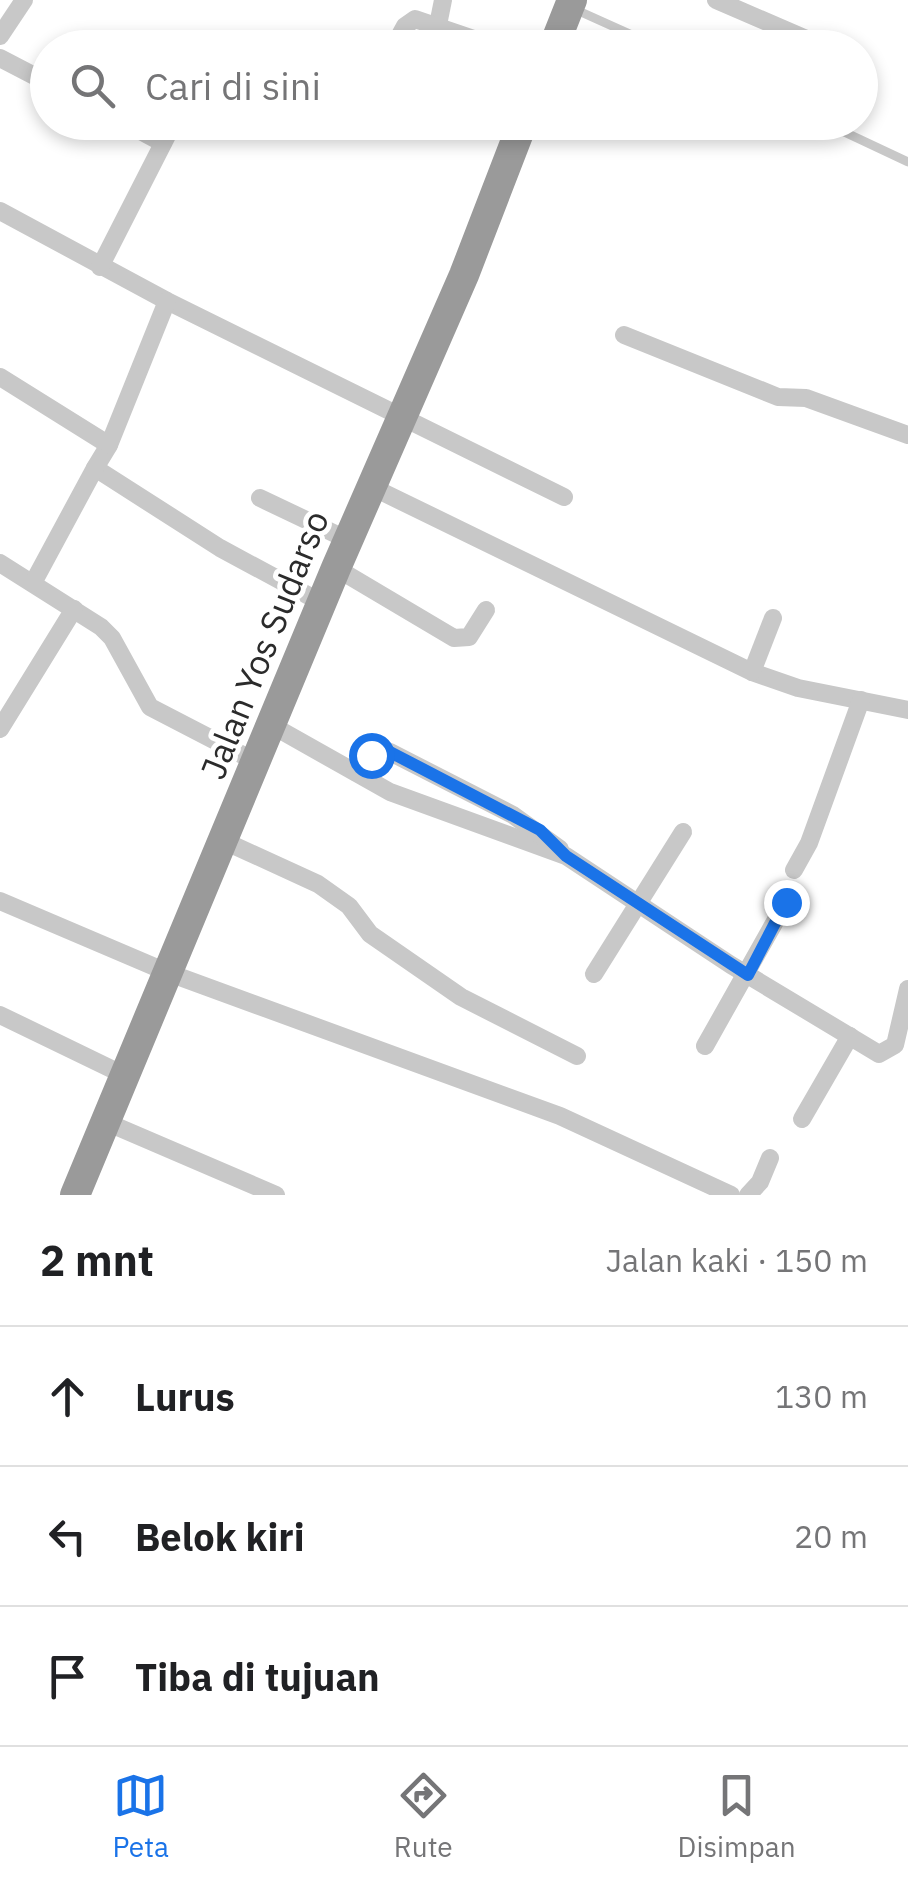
<!DOCTYPE html>
<html lang="id">
<head>
<meta charset="utf-8">
<style>
	body { margin:0; font-family:"IBM Plex Sans",sans-serif; background:#f6f6f6; color:#202124 }
	.stop { position:absolute; width:30px; height:30px; margin:-22px; border:8px solid #1a73e8; border-radius:50%; background:#fff }
	.stop.end { background:#1a73e8; border-color:#fff; box-shadow:0 2px 10px #0008 }
	.list { margin:0; padding:0; list-style:none }
	h2 { display:flex; justify-content:space-between; align-items:center; height:130px; margin:0; padding:0 40px; font-size:42px }
	h2 small { font-size:32px; font-weight:400; color:#757577 }
	.list li { display:grid; grid-template-columns:65px 1fr auto; gap:30px; align-items:center; box-sizing:border-box; height:140px; padding:0 40px; border-top:2px solid #e0e0e0 }
	.list b { display:block; font-size:38px; white-space:nowrap }
	.list em { font-size:32px; font-style:normal; color:#757577 }
	.icon { flex:none; width:55px; height:55px; fill:none; stroke:currentColor; stroke-width:2; stroke-linecap:round; stroke-linejoin:round }
	.map { position:relative; flex:none; width:908px; height:1195px; overflow:hidden }
	.search { position:absolute; background:#fff; box-shadow:0 5px 15px #0003; left:30px; right:30px; top:30px; height:110px; display:flex; align-items:center; gap:25px; box-sizing:border-box; padding:0 35px; border-radius:55px; color:#757577; font-size:38px }
	.sheet { height:550px; background:#fff }
	nav { display:flex; justify-content:space-around; align-items:center; box-sizing:border-box; height:140px; border-top:2px solid #e0e0e0; background:#fff; font-size:28px; color:#757577 }
	nav a { display:grid; justify-items:center; gap:5px }
	nav .on { color:#1a73e8 }
	.map>svg:first-child { display:block }
	.lines { fill:none; stroke-linecap:round; stroke-linejoin:round }
	.service { stroke:#c8c8c8; stroke-width:9 }
	.minor { stroke:#c8c8c8; stroke-width:18 }
	.trunk { stroke:#9a9a9a; stroke-width:30 }
	.route { stroke:#1a73e8; stroke-width:12 }
	.labels { text-anchor:middle; stroke-width:10; stroke-linejoin:round; paint-order:stroke }
	.street-label { font-size:35px; fill:#2b2b2b; stroke:#fff }
</style>
</head>
<body>
<div class="map">
<svg width="908" height="1195" viewBox="0 0 908 1195">
	<rect width="100%" height="100%" fill="#fff"/>
	<g class="lines">
		<g class="service">
			<path d="M572 8 661 48"/>
			<path d="M823 122 908 162"/>
		</g>
		<g class="minor">
			<path d="M716 0 811 41"/>
			<path d="M438 25 443 0"/>
			<path d="M0 36 24 0"/>
			<path d="M393 48 405 26 415 19 500 48"/>
			<path d="M0 58 48 83"/>
			<path d="M124 122 163 143"/>
			<path d="M0 211 167 301 564 497"/>
			<path d="M100 267 174 122"/>
			<path d="M624 335 778 397 806 398 908 435"/>
			<path d="M0 377 109 445 95 468 220 548 322 603"/>
			<path d="M109 445 167 301"/>
			<path d="M372 487 752 672 798 688 908 710"/>
			<path d="M260 498 348 540"/>
			<path d="M0 563 101 627 112 638 150 707 258 763"/>
			<path d="M336 568 454 638 469 637 486 610"/>
			<path d="M33 583 95 468"/>
			<path d="M752 672 773 618"/>
			<path d="M273 726 390 792 566 856 731 965 879 1054 895 1045 908 989"/>
			<path d="M0 729 74 609"/>
			<path d="M355 772 371 755 390 752 513 815 560 849"/>
			<path d="M224 841 318 884 349 906 370 934 461 997 577 1056"/>
			<path d="M794 870 809 843 861 700"/>
			<path d="M0 901 169 973 560 1116 731 1195"/>
			<path d="M594 974 683 832"/>
			<path d="M0 1015 128 1077"/>
			<path d="M705 1046 786 902"/>
			<path d="M802 1119 850 1036"/>
			<path d="M106 1122 276 1195"/>
			<path d="M748 1195 760 1182 770 1158"/>
		</g>
		<g class="trunk">
			<path d="M553 48 572 0"/>
			<path d="M75 1195 336 568 464 275 523 122"/>
		</g>
	</g>
	<g class="lines">
		<path class="route" d="M371 755 390 752 540 830 566 856 748 975 786 902"/>
	</g>
	<g class="labels">
		<g class="street-label">
			<text transform="translate(265 645) rotate(-68)" y="12">Jalan Yos Sudarso</text>
		</g>
	</g>
</svg>
<div class="stop" style="left:371px;top:755px"></div>
<div class="stop end" style="left:786px;top:902px"></div>
<div class="search"><svg class="icon" aria-label="search" viewBox="0 0 24 24"><circle cx="10" cy="10" r="6"/><path d="M15 15l6 6"/></svg>Cari di sini</div>
</div>
<section class="sheet">
<h2>2 mnt<small>Jalan kaki · 150 m</small></h2>
<ul class="list">
<li><svg class="icon" aria-label="ahead" viewBox="0 0 24 24"><path d="M12 20V5M6 11l6-6 6 6"/></svg><div><b>Lurus</b></div><em>130 m</em></li>
<li><svg class="icon" aria-label="left" viewBox="0 0 24 24"><path d="M17 20v-9H6M10 6l-5 5 5 5"/></svg><div><b>Belok kiri</b></div><em>20 m</em></li>
<li><svg class="icon" aria-label="arrive" viewBox="0 0 24 24"><path d="M6 21V4h12l-3 4 3 4H6"/></svg><div><b>Tiba di tujuan</b></div></li>
</ul>
</section>
<nav>
<a class="on"><svg class="icon" aria-label="map" viewBox="0 0 24 24"><path d="M3 6l6-2 6 2 6-2v14l-6 2-6-2-6 2zM9 4v14M15 6v14"/></svg>Peta</a>
<a><svg class="icon" aria-label="directions" viewBox="0 0 24 24"><path d="M12 3l9 9-9 9-9-9zM9 14v-3h6M13 9l2 2-2 2"/></svg>Rute</a>
<a><svg class="icon" aria-label="saved" viewBox="0 0 24 24"><path d="M7 4h10v16l-5-4-5 4z"/></svg>Disimpan</a>
</nav>
</body>
</html>
